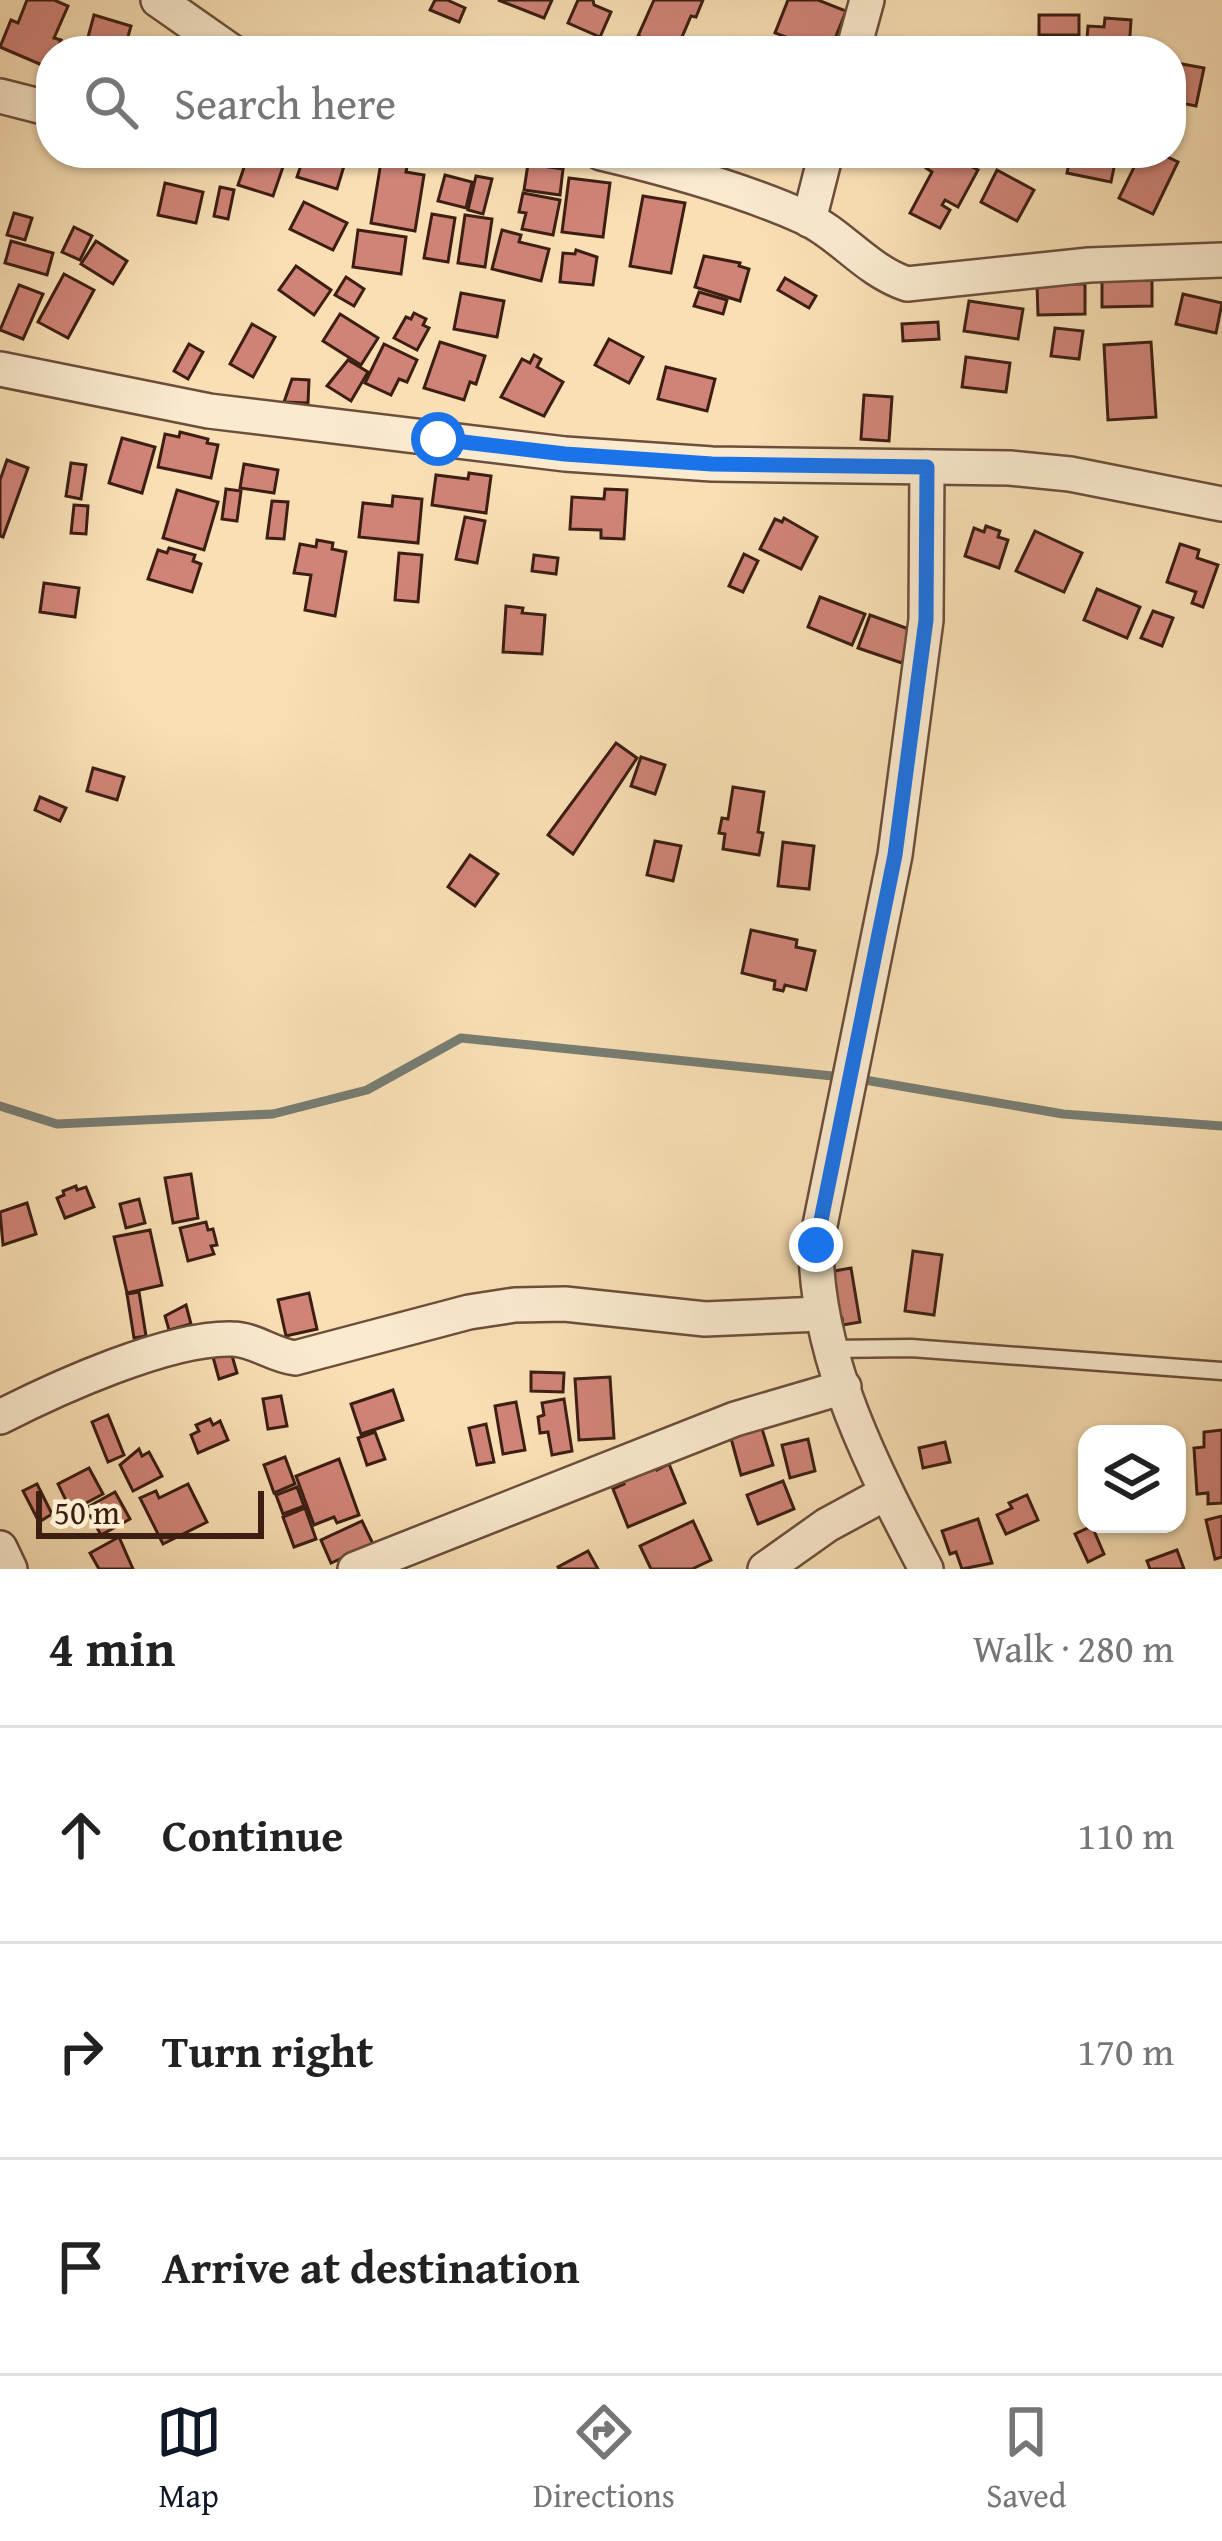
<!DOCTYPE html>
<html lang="en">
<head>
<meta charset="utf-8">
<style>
	body { margin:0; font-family:"Gentium Book Plus",serif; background:#f2f2f2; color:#222 }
	.controls { position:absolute; right:36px; bottom:36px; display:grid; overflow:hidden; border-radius:24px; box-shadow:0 3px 9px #0004 }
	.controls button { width:108px; height:108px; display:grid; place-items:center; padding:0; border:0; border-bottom:3px solid #e0e0e0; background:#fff; color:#222; font:60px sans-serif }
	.scale { position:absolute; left:36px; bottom:30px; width:228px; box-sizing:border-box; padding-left:12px; border:6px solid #3c1e13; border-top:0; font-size:33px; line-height:42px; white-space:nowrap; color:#3c1e13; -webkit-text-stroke:9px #faeace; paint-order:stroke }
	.stop { position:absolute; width:36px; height:36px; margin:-27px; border:9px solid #1a73e8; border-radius:50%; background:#fff }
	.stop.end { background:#1a73e8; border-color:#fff; box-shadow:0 3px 12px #0008 }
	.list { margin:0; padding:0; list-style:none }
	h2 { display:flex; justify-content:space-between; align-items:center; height:156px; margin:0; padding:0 48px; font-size:51px }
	h2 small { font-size:39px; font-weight:400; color:#767676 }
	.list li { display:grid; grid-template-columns:78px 1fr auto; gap:36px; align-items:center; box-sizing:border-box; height:216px; padding:0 48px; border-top:3px solid #e0e0e0 }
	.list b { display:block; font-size:45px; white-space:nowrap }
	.list em { font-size:39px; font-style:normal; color:#767676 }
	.icon { flex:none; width:66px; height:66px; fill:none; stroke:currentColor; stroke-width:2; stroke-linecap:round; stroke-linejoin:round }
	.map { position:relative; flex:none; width:1222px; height:1569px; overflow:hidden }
	.search { position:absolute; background:#fff; box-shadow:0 3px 9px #0004; left:36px; right:36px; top:36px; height:132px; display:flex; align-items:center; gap:30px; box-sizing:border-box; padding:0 42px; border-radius:48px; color:#767676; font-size:45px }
	.sheet { height:804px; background:#fff }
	nav { display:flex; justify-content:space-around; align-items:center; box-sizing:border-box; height:168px; border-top:3px solid #e0e0e0; background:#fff; font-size:33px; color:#767676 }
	nav a { display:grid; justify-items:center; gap:6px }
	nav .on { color:#111827 }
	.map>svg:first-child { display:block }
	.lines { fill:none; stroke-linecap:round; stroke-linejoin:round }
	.stream { stroke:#777d73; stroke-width:9 }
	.building { fill:#d08478; stroke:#3c1e13; stroke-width:3 }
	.service-casing { stroke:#6b4e3b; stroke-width:21 }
	.minor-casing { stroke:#6b4e3b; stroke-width:38 }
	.service { stroke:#faeace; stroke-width:16 }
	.minor { stroke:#faeace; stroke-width:33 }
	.route { stroke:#1a73e8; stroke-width:15 }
</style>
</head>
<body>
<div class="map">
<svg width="1222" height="1569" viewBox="0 0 1222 1569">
	<rect width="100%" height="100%" fill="#f8dfb4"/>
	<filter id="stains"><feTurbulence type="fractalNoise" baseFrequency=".00167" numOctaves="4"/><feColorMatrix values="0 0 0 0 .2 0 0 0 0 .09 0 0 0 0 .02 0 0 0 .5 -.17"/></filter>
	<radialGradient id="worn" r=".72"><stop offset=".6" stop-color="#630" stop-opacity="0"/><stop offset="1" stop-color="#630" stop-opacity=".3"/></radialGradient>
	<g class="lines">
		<g class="stream">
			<path d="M859 1079 1063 1114 1222 1126"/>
			<path d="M0 1106 57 1124 273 1114 367 1090 461 1038 842 1077"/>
		</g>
	</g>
	<g class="building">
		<path d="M27 0H54L68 6 54 38 61 40 56 51H51L49 68 0 47 11 20 18 23Z"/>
		<path d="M435 0H447L465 8 459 22 430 10Z"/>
		<path d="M498 0H552L544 18Z"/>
		<path d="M578 0H593L594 5 611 12 600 37 568 23Z"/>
		<path d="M654 0H703L696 17 691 16 676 51 638 36Z"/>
		<path d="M788 0H818L846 11 830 51H808L810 46 775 33Z"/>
		<path d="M94 15 131 26 124 51 87 41Z"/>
		<rect x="1039" y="15" width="40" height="20"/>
		<path d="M1105 18 1131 20 1129 51H1086L1088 26 1104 27Z"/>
		<path d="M1171 62 1204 68 1196 106 1171 101Z"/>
		<path d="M249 153 286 158 273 196 238 185Z"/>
		<path d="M305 153H348L337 189 297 177Z"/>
		<path d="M934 153H958V160L978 170 958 207 945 200 942 205 950 210 940 228 910 213 932 172 926 168Z"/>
		<path d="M1071 153H1117L1111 182 1067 173Z"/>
		<path d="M1141 153H1159L1178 162 1153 214 1119 198Z"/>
		<path d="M381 162 407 167 406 172 424 175 415 231 371 223Z"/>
		<path d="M528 164 563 169 560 195 524 190Z"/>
		<path d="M997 170 1034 190 1017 221 981 202Z"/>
		<path d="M445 175 472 182 466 208 438 201Z"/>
		<path d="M476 176 492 179 483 214 468 210Z"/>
		<path d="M569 178 610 183 603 237 562 232Z"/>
		<path d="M165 183 203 192 196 223 158 215Z"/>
		<path d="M220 187 234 190 228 219 214 216Z"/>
		<path d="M523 193 560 200 553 235 522 229 526 213 519 212Z"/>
		<path d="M643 196 685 203 671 273 630 266Z"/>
		<path d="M304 202 347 223 333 250 290 229Z"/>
		<path d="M14 213 32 218 25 240 7 235Z"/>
		<path d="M432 214 455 218 448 262 424 258Z"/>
		<path d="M465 215 492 219 485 267 458 263Z"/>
		<path d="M74 227 92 236 80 260 62 252Z"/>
		<path d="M358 230 406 237 401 274 353 267Z"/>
		<path d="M502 230 521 235 519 242 549 249 541 281 492 269Z"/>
		<path d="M11 241 53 253 47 275 5 263Z"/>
		<path d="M96 241 127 261 113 284 81 264Z"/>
		<path d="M576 250 597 257 593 285 560 282 563 253 575 254Z"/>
		<path d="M704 256 740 263 739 266 749 269 740 301 695 287Z"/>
		<path d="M296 266 331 290 314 315 279 290Z"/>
		<path d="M64 274 94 290 68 338 38 322Z"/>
		<path d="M346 277 364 289 354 306 335 295Z"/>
		<path d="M785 278 816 296 809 308 778 290Z"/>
		<path d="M1152 280V306L1102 307V281Z"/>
		<path d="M1037 284H1085V314L1038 315Z"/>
		<path d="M19 285 43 294 23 339 0 330Z"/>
		<path d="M699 292 727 300 723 314 694 306Z"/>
		<path d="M461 293 504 301 497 337 454 329Z"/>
		<path d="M1183 294 1222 303 1216 333 1176 324Z"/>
		<path d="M969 301 1023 309 1018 339 964 331Z"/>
		<path d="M414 313 426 319 423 325 429 328 417 350 394 338 406 317 411 319Z"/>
		<path d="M340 314 378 338 361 365 323 341Z"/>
		<path d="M938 322 939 339 903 341 902 324Z"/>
		<path d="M252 324 275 337 253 377 230 364Z"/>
		<path d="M1055 328 1083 331 1079 359 1051 356Z"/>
		<path d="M609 339 643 357 629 383 595 365Z"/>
		<path d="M440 342 485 356 476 384 470 382 464 400 424 388Z"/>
		<path d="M1151 342 1156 417 1108 420 1104 345Z"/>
		<path d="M189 344 203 352 188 379 174 371Z"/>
		<path d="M384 344 417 360 407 382 399 379 391 395 365 383Z"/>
		<path d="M534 355 541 359 537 367 563 382 544 416 501 397 522 359 530 363Z"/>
		<path d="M966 357 1010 363 1006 392 962 387Z"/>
		<path d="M348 360 368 372 351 401 327 386Z"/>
		<path d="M666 367 715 379 707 411 658 399Z"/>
		<path d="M292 379 309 380 308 403 284 402Z"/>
		<path d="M864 395 892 397 889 441 861 439Z"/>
		<path d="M180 432 208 439 207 443 218 445 211 478 158 467 165 434 179 437Z"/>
		<path d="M122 438 155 447 142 493 109 483Z"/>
		<path d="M7 460 28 468 3 537 0 536V480Z"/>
		<path d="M71 463 86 465 81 499 66 496Z"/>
		<path d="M244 464 278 470 274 493 240 488Z"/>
		<path d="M469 473 491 476 486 513 432 505 436 475 468 479Z"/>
		<path d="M226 489 241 491 237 521 222 519Z"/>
		<path d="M605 489 627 490 624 539 601 538V530L570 529 572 497 604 499Z"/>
		<path d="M177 490 218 502 204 550 163 538Z"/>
		<path d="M393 496 422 499 418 543 359 537 363 503 392 506Z"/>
		<path d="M272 501 288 502 284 539 267 538Z"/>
		<path d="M74 505 88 506 86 534 71 533Z"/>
		<path d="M465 517 485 521 477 563 456 559Z"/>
		<path d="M784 518 817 537 801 569 760 549 775 519 782 522Z"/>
		<path d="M986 526 1000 531 998 537 1008 540 999 568 965 556 974 528 984 532Z"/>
		<path d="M1035 531 1082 553 1064 592 1016 571Z"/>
		<path d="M317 540 333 543 332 549 346 552 335 616 305 610 311 575 294 573 300 544 316 547Z"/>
		<path d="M1180 544 1199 550 1197 558 1218 565 1203 607 1192 603 1196 592 1167 582Z"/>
		<path d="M169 548 195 555 193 561 201 564 192 592 148 579 158 550 167 553Z"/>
		<path d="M399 553 422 555 418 602 395 600Z"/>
		<path d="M744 554 758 561 743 592 729 586Z"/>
		<path d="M534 555 558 558 556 574 532 571Z"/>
		<path d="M44 583 79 588 75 617 40 612Z"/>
		<path d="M1097 589 1140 607 1127 638 1084 620Z"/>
		<path d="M820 597 865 614 852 645 808 627Z"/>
		<path d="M506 606 523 608 522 613 545 615 542 654 503 652Z"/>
		<path d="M1153 611 1173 618 1162 646 1141 638Z"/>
		<path d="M870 615 914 631 902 663 858 648Z"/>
		<path d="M616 743 637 758 573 854 548 835Z"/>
		<path d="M641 757 665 765 655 794 631 786Z"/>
		<path d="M93 768 124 777 117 800 87 791Z"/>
		<path d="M733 787 764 792 758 832 763 833 759 855 723 849 725 834 719 833 722 818 728 819Z"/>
		<path d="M40 797 66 808 60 821 35 810Z"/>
		<path d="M655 841 681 846 673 881 647 875Z"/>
		<path d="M783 842 814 846 809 889 778 886Z"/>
		<path d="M470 855 498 874 475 906 448 887Z"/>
		<path d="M751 930 797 940 796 947 815 951 806 990 785 985 783 991 774 989 775 981 742 973Z"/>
		<path d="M191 1174 198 1218 173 1223 165 1178Z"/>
		<path d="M76 1186 77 1190 86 1187 94 1207 65 1218 57 1198 64 1195 63 1191Z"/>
		<path d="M139 1199 145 1223 126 1228 120 1204Z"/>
		<path d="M27 1203 36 1234 3 1245 0 1212Z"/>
		<path d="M206 1222 208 1230 213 1229 217 1245 211 1246 214 1254 188 1261 180 1228Z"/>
		<path d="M150 1230 162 1285 127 1293 114 1237Z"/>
		<path d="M913 1251 942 1255 934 1315 905 1311Z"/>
		<path d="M851 1268 860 1322 843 1325 842 1318 838 1319 834 1271Z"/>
		<path d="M139 1292 146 1336 134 1338 127 1294Z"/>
		<path d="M309 1293 317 1329 286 1336 278 1300Z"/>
		<path d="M186 1305 191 1324 169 1330 165 1316Z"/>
		<path d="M231 1352 237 1373 219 1379 213 1357Z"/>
		<path d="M531 1372 564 1373 563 1392 531 1391Z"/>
		<path d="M610 1377 614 1438 579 1440 575 1379Z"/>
		<path d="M393 1390 403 1420 361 1434 351 1404Z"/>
		<path d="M281 1396 287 1426 268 1429 263 1399Z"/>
		<path d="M564 1399 572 1451 552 1455 548 1432 540 1433 538 1417 544 1415 542 1403Z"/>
		<path d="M516 1402 525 1450 503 1454 495 1406Z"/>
		<path d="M108 1415 124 1455 108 1462 92 1422Z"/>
		<path d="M210 1419 213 1425 220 1421 228 1440 198 1453 191 1435 199 1431 196 1425Z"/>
		<path d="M760 1422 773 1465 741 1475 729 1431Z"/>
		<path d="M486 1424 494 1462 477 1465 469 1428Z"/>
		<path d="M1222 1430V1503L1208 1504V1493L1197 1494 1194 1448 1204 1447V1432Z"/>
		<path d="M375 1432 385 1459 367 1465 358 1438Z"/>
		<path d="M808 1439 815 1471 790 1478 782 1445Z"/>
		<path d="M945 1442 950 1462 923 1468 919 1448Z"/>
		<path d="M139 1449 142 1456 149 1452 162 1476 133 1491 120 1465Z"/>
		<path d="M285 1457 295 1484 274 1493 264 1465Z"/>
		<path d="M339 1459 359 1515 337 1523 334 1517 314 1525 296 1476Z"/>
		<path d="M669 1464 685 1503 628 1527 613 1489 624 1484 621 1478 655 1465 657 1470Z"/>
		<path d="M89 1468 103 1494 71 1511 58 1484Z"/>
		<path d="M783 1481 794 1509 758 1524 747 1495Z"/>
		<path d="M37 1484 52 1514 39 1522 23 1491Z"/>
		<path d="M188 1484 207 1522 163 1544 140 1498 156 1491 159 1498Z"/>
		<path d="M297 1487 304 1506 283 1514 276 1495Z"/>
		<path d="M115 1492 130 1519 101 1535 86 1508Z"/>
		<path d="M1027 1495 1038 1520 1006 1534 997 1515 1012 1508 1009 1503Z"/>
		<path d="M305 1508 316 1539 294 1547 283 1517Z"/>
		<path d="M1222 1516V1557L1215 1559 1206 1520Z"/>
		<path d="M978 1519 992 1563 962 1569 956 1552 950 1554 942 1531Z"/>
		<path d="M362 1521 373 1544 331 1563 321 1540Z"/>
		<path d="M693 1521 711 1560 692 1569H651L640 1546Z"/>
		<path d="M1092 1526 1104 1554 1088 1562 1075 1534Z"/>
		<path d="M119 1537 133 1569H99L90 1553Z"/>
		<path d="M1177 1550 1184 1569H1150L1147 1561Z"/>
		<path d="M588 1551 598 1569H559L558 1567Z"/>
	</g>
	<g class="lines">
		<defs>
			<path id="service" d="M831 1349 911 1348 1222 1371"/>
			<g id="minor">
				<path d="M158 0 231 51"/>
				<path d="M853 51 867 0"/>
				<path d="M0 96 51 109"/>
				<path d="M601 153C669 169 742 189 806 218 843 236 866 270 907 284L1089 265 1222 260"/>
				<path d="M809 220 826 153"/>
				<path d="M0 369 209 411 565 454 712 464 1010 468 1070 474 1222 504"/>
				<path d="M0 1417C57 1388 169 1337 232 1339 254 1339 272 1355 295 1358L469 1312 515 1305 565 1304 705 1319 820 1314"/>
				<path d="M0 1548 10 1569"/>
				<path d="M355 1569 735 1419 844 1387"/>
				<path d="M765 1569 827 1525 886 1493"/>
				<path d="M926 1569C874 1470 816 1359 816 1245L895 855 926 620 927 467"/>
			</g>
		</defs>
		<use href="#service" class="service-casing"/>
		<use href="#minor" class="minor-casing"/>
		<use href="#service" class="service"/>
		<use href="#minor" class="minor"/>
	</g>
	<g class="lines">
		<path class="route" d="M438 439 565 454 712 464 927 467 926 620 895 855 816 1245"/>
	</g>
	<rect width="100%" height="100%" filter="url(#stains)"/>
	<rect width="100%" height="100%" fill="url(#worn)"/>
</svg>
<div class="controls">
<button><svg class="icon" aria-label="layers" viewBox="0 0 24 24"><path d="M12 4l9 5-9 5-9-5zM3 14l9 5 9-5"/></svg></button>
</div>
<div class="scale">50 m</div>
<div class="stop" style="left:438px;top:439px"></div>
<div class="stop end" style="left:816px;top:1245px"></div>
<div class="search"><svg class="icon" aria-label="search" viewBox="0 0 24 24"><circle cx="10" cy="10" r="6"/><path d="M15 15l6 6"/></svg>Search here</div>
</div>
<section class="sheet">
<h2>4 min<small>Walk · 280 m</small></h2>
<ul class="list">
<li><svg class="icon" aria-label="ahead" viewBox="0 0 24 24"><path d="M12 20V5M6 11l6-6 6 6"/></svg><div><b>Continue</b></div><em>110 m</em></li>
<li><svg class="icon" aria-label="right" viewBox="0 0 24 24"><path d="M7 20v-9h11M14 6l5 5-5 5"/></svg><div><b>Turn right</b></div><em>170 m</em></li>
<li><svg class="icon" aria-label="arrive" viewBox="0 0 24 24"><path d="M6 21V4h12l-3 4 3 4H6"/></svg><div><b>Arrive at destination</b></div></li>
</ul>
</section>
<nav>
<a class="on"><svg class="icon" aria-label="map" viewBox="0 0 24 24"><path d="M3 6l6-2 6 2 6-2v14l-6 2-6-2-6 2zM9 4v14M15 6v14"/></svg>Map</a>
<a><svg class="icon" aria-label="directions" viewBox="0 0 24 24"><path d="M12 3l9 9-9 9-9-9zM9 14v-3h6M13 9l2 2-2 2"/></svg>Directions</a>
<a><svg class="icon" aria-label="saved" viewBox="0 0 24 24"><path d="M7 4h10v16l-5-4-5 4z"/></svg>Saved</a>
</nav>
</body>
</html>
